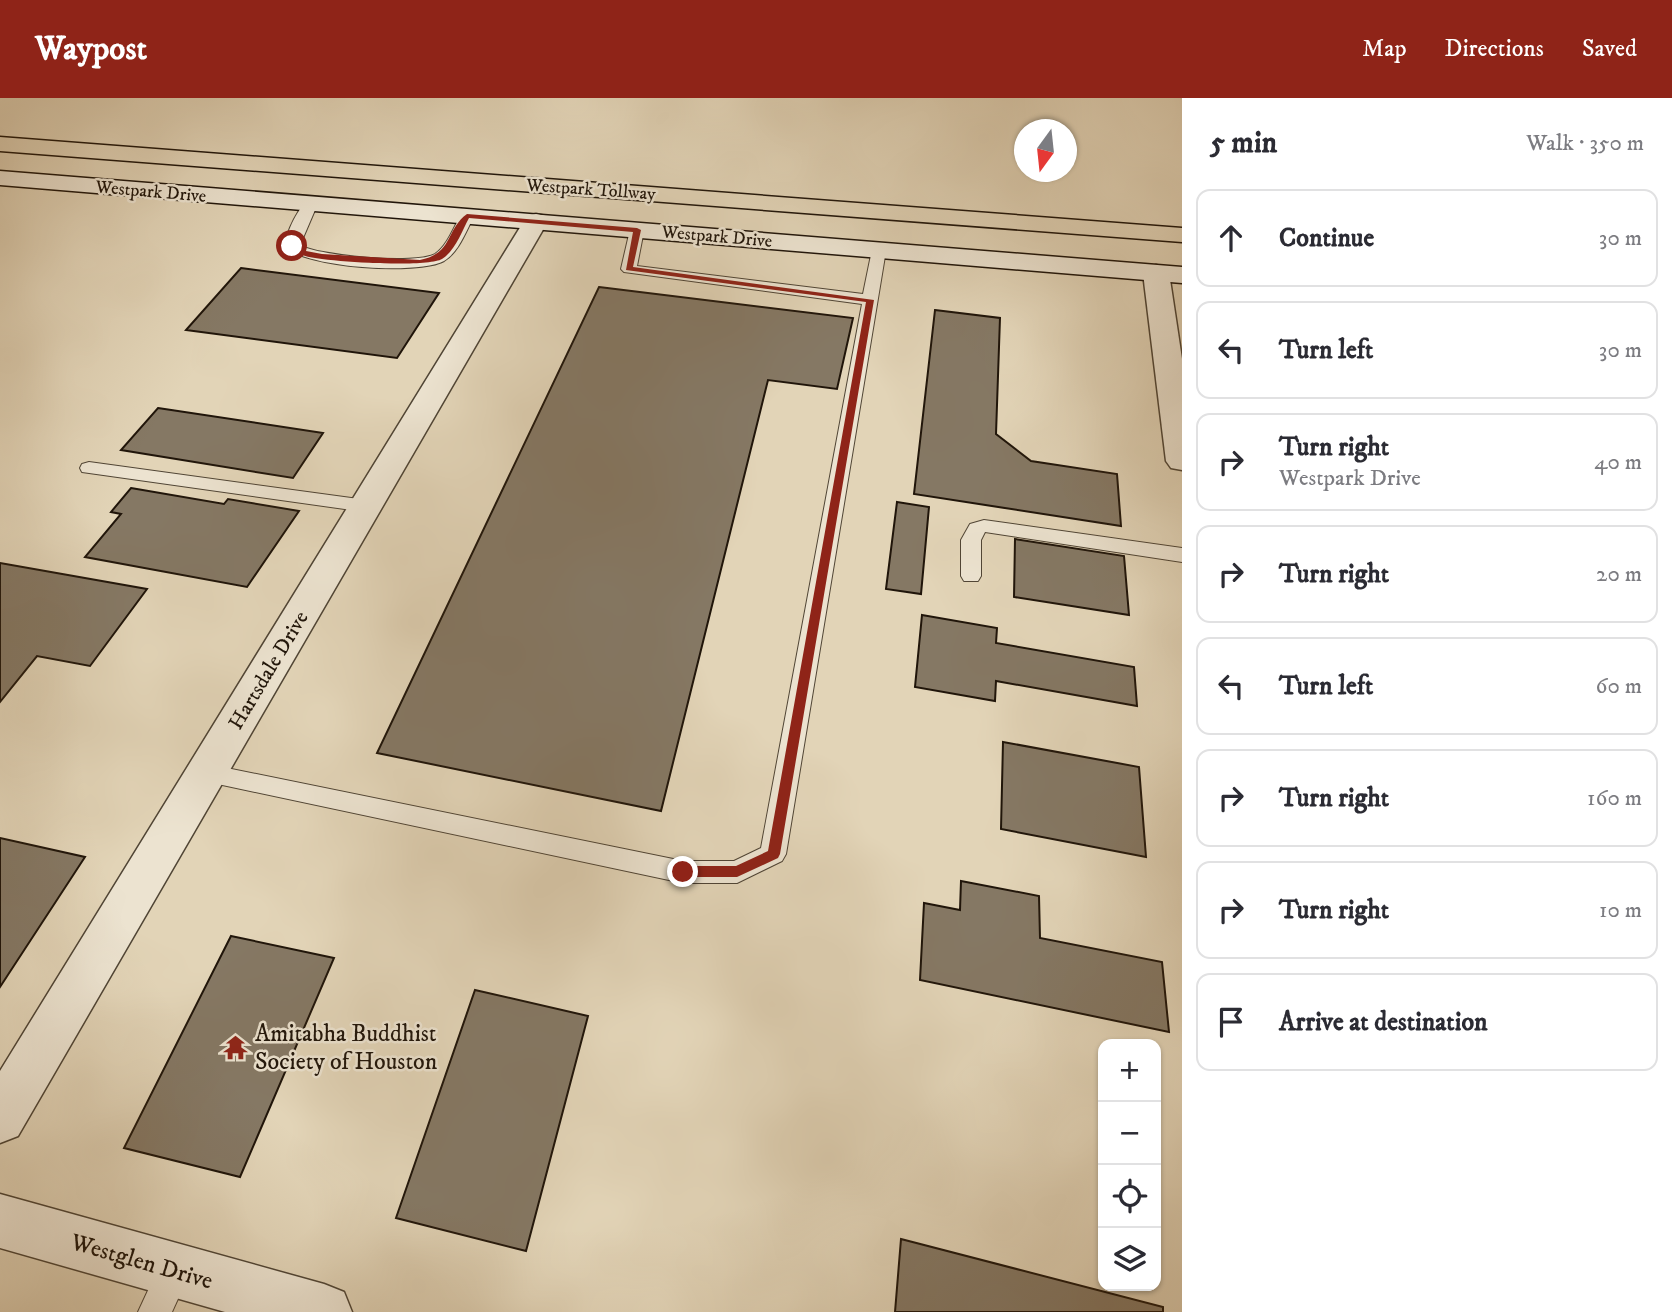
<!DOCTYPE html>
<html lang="en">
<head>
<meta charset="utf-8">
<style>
	body { margin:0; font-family:"IM FELL DW Pica",serif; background:#f2f2f3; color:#2b2b33 }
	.controls { position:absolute; right:21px; bottom:21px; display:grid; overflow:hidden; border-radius:14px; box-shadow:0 2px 5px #0004 }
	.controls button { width:63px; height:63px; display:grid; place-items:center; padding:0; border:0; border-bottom:2px solid #e1e1e2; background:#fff; color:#2b2b33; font:35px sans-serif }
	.compass { position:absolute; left:1014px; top:21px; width:63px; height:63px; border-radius:50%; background:#fff; box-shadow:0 2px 5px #0004; rotate:195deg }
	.stop { position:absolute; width:21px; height:21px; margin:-16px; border:5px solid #8f2418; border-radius:50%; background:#fff }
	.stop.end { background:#8f2418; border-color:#fff; box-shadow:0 2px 7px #0008 }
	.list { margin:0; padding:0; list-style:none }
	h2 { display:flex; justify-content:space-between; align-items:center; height:91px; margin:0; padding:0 28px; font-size:30px }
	h2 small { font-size:23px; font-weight:400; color:#7c7c81 }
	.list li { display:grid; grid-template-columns:46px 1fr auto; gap:21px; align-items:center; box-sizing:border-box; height:98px; margin:0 14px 14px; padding:0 14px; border:2px solid #e1e1e2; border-radius:14px }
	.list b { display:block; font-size:26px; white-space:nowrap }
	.list p { margin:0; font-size:23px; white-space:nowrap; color:#7c7c81 }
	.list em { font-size:23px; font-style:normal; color:#7c7c81 }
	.icon { flex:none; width:38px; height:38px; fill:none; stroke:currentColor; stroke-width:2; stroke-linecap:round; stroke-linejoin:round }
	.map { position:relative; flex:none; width:1182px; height:1214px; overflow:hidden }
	header { display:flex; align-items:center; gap:42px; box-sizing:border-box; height:98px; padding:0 35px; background:#8f2418; color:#fff }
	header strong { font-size:33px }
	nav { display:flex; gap:38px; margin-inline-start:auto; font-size:24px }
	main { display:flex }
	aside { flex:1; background:#fff }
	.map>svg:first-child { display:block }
	.building { fill:#857864; stroke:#20150a; stroke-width:2 }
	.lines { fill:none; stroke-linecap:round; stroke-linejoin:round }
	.service-casing { stroke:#504535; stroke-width:2 }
	.minor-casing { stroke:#504535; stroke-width:3 }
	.secondary-casing { stroke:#20150a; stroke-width:3 }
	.motorway-casing { stroke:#20150a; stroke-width:3 }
	.service { fill:#ece3d0; fill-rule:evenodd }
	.minor { fill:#ece3d0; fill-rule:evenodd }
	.secondary { fill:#ece3d0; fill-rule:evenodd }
	.motorway { fill:#e2d4b7; fill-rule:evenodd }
	.route { fill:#8f2418 }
	.labels { text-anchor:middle; stroke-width:5; stroke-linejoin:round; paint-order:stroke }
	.far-street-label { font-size:18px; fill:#20150a; stroke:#ece3d0 }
	.street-label { font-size:21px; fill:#20150a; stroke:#ece3d0 }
	.near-poi-label { font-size:24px; fill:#20150a; stroke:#ece3d0; text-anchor:start }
	.near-street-label { font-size:24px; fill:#20150a; stroke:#ece3d0 }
</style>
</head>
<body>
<header>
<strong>Waypost</strong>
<nav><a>Map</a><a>Directions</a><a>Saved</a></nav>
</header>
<main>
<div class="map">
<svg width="1182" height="1214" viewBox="0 0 1182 1214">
	<rect width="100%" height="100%" fill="#e2d4b7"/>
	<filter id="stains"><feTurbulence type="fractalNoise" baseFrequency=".00286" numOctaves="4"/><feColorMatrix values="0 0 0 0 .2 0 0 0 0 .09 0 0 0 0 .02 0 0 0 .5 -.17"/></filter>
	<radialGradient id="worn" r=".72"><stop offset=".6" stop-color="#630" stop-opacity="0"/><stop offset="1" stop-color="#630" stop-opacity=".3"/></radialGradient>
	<g class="building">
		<path d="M241 170 439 195 397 260 186 232Z"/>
		<path d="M599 189 853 220 837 291 768 282 661 713 377 655Z"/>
		<path d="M935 212 1000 220 996 336 1031 363 1117 376 1121 428 914 396Z"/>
		<path d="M158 310 323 335 293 380 121 352Z"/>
		<path d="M131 390 224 406 228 401 299 413 247 489 85 459 121 416 111 414Z"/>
		<path d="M897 404 929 409 921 496 886 491Z"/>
		<path d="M1015 441 1124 458 1129 517 1014 499Z"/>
		<path d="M0 465 147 491 90 568 37 558 0 604Z"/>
		<path d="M922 517 997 530 996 545 1134 569 1137 608 996 583 995 603 915 589Z"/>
		<path d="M1003 644 1139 669 1146 759 1001 731Z"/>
		<path d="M0 740 85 759 0 889Z"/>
		<path d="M961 783 1039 798 1040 840 1162 864 1169 934 920 882 924 805 960 812Z"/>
		<path d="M231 838 334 860 240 1079 124 1050Z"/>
		<path d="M475 892 588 918 526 1153 396 1120Z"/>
		<path d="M901 1141 1163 1209V1214H895Z"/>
	</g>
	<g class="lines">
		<defs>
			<g id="service">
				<path d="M311 101 318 105 300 147C318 158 416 167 435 156 448 147 454 128 462 115L467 114 474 118C466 133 459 154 444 163 418 177 304 170 285 148 286 135 299 106 311 101Z"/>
				<path d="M637 128 644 132 637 168 863 196 872 152 879 148 886 152 786 756 782 763 737 785H683L199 682 195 675 199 668 207 666 683 763H734L761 750 862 206 624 174 621 171 630 132Z"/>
				<path d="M89 364 366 402 373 404 376 408 373 412 366 414 82 374 80 370 82 366Z"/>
				<path d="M984 422 1182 450V464L985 434 981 442V478L978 483H964L961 478V442L970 426Z"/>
				<path d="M175 1156 187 1160 191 1172 172 1214H138L163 1160Z"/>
			</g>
			<g id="minor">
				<path d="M536 116 545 118 548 123 18 1038 0 1045V973L524 123 527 118Z"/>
				<path d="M1156 167 1165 170 1169 175 1182 261V372L1171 370 1166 363 1143 175 1147 170Z"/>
				<path d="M0 1096 324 1186 344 1194 352 1214H225L0 1150Z"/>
			</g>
			<path id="secondary" d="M0 73 1182 169V185L0 87Z"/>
			<path id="motorway" d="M0 39 1182 130V144L0 53Z"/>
		</defs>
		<use href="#service" class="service-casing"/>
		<use href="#minor" class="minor-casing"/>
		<use href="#secondary" class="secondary-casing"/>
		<use href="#motorway" class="motorway-casing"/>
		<use href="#service" class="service"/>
		<use href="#minor" class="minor"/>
		<use href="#secondary" class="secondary"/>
		<use href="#motorway" class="motorway"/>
	</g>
	<path class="route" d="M467 116 637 130 641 132 633 169 874 202 780 756 778 760 737 779H683L676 774 683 768H736L768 753 866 204 626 172 633 134 469 120C462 133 455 153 442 161 427 170 320 164 302 157 297 155 292 152 288 148L292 146 306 153 322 156 420 162C454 155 445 132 467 116Z"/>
	<defs>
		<symbol id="temple-bare" viewBox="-9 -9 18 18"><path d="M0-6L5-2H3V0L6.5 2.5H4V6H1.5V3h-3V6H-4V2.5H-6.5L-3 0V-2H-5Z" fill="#8f2418" stroke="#ece3d0" stroke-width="2.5" paint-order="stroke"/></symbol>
	</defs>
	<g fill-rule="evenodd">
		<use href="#temple-bare" x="218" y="932" width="35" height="35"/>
	</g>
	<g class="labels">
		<g class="far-street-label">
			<text transform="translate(591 91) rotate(4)" y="6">Westpark Tollway</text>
			<text transform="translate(151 93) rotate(5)" y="6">Westpark Drive</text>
			<text transform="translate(717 138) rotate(5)" y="6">Westpark Drive</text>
		</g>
		<g class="street-label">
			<text transform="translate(268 572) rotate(-59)" y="7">Hartsdale Drive</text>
		</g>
		<g class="near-poi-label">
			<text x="255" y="943">Amitabha Buddhist<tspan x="255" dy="28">Society of Houston</tspan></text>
		</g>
		<g class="near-street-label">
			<text transform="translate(142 1163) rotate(16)" y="8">Westglen Drive</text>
		</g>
	</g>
	<rect width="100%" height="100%" filter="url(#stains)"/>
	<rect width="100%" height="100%" fill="url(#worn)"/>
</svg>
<div class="controls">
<button>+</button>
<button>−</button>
<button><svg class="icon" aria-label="locate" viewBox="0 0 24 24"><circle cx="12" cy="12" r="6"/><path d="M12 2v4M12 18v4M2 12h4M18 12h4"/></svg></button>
<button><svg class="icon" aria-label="layers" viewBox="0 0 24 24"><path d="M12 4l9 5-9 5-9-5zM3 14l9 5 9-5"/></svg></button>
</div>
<svg class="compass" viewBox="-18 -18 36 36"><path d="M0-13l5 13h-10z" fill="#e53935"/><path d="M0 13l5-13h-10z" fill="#7c7c81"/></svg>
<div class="stop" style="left:292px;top:148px"></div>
<div class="stop end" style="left:683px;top:774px"></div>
</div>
<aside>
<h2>5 min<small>Walk · 350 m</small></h2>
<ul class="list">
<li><svg class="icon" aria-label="ahead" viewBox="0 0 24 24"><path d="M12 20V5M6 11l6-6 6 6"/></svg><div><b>Continue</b></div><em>30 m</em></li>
<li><svg class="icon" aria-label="left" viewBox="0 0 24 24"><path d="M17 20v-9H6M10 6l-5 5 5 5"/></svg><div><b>Turn left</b></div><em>30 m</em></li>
<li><svg class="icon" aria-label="right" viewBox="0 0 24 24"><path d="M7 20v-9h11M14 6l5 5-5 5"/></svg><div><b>Turn right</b><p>Westpark Drive</p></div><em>40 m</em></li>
<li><svg class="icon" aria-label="right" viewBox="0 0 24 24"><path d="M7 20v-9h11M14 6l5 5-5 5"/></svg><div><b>Turn right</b></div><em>20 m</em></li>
<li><svg class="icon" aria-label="left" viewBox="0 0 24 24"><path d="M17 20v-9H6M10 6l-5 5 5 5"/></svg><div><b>Turn left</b></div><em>60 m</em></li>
<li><svg class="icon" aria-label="right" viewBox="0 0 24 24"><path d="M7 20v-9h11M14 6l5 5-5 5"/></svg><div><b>Turn right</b></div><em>160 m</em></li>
<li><svg class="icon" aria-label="right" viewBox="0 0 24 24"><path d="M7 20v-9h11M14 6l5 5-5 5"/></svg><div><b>Turn right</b></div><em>10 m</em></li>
<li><svg class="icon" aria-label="arrive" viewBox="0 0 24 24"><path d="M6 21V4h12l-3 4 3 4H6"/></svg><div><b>Arrive at destination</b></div></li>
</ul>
</aside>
</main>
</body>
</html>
